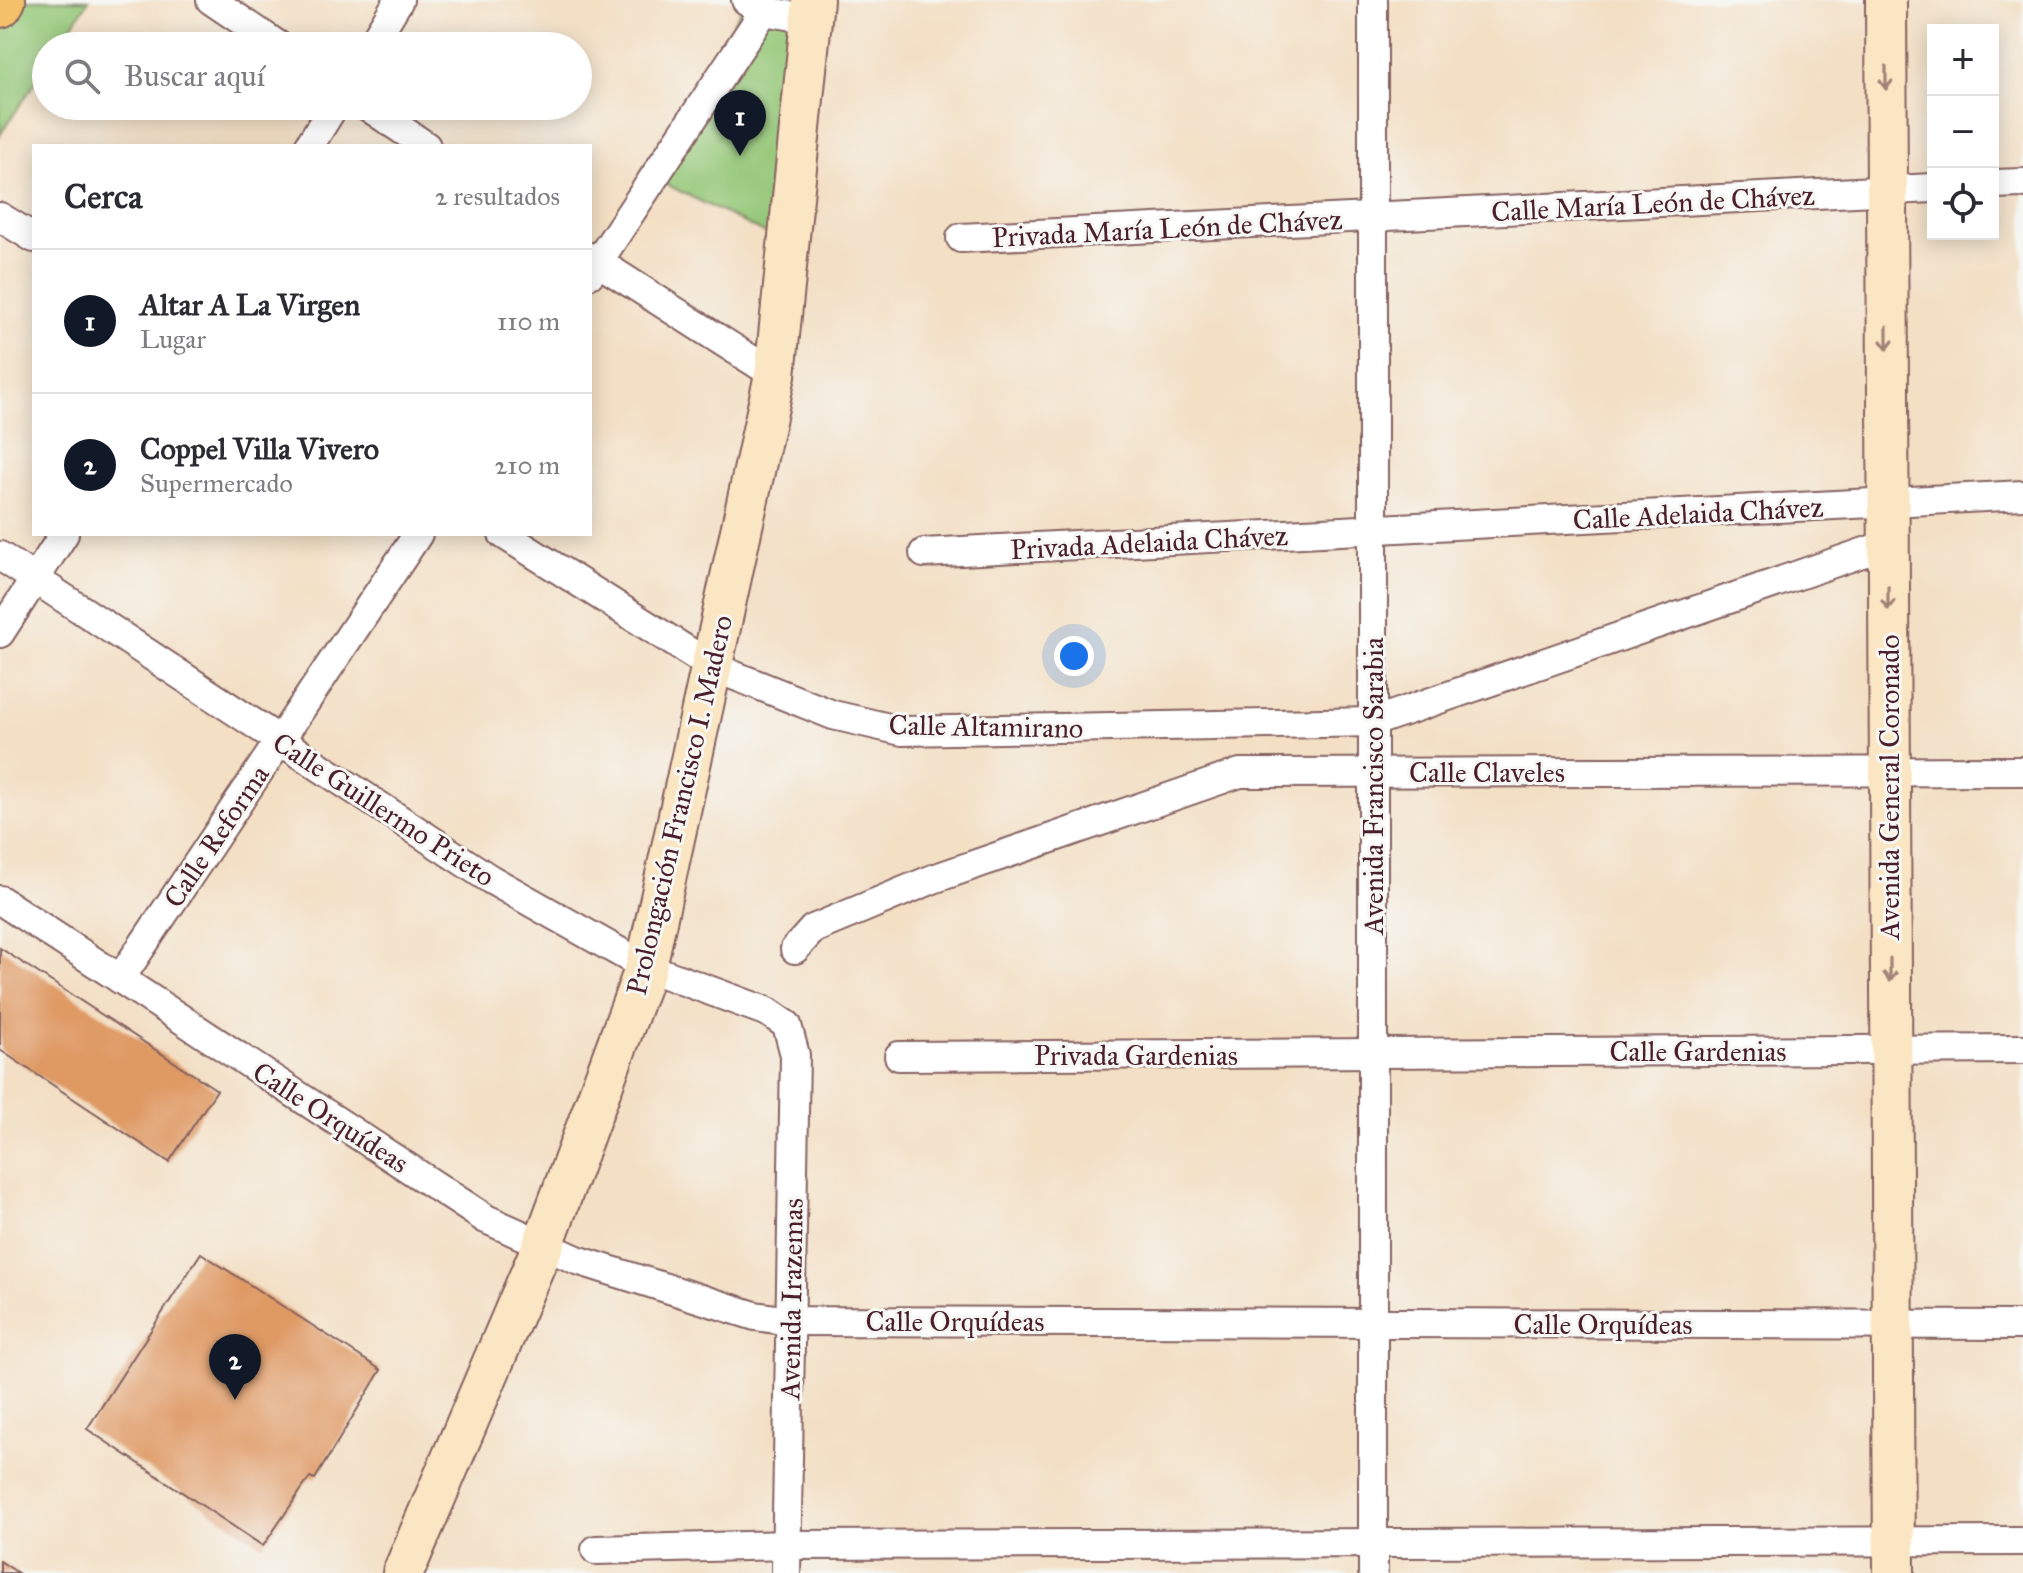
<!DOCTYPE html>
<html lang="es">
<head>
<meta charset="utf-8">
<style>
	body { margin:0; font-family:"IM FELL Great Primer",serif; background:#f2f2f3; color:#2b2b33 }
	.controls { position:absolute; right:24px; top:24px; display:grid; overflow:hidden; border-radius:0px; box-shadow:0 4px 20px #0003 }
	.controls button { width:72px; height:72px; display:grid; place-items:center; padding:0; border:0; border-bottom:2px solid #e1e1e2; background:#fff; color:#2b2b33; font:40px sans-serif }
	.you { position:absolute; left:1074px; top:656px; width:28px; height:28px; margin:-20px; border:6px solid #fff; border-radius:50%; background:#1a73e8; box-shadow:0 0 0 12px #1a73e833 }
	.badge { display:grid; place-items:center; width:52px; height:52px; border-radius:50%; background:#111827; color:#fff; font-size:26px; font-weight:700 }
	.pin { position:absolute; translate:-50% -66px; filter:drop-shadow(0 2px 4px #0008) }
	.pin::after { content:''; position:absolute; top:42px; width:28px; height:24px; background:inherit; clip-path:polygon(0 0,100% 0,50% 100%) }
	.list { margin:0; padding:0; list-style:none }
	h2 { display:flex; justify-content:space-between; align-items:center; height:104px; margin:0; padding:0 32px; font-size:34px }
	h2 small { font-size:26px; font-weight:400; color:#7c7c81 }
	.list li { display:grid; grid-template-columns:52px 1fr auto; gap:24px; align-items:center; box-sizing:border-box; height:144px; padding:0 32px; border-top:2px solid #e1e1e2 }
	.list b { display:block; font-size:30px; white-space:nowrap }
	.list p { margin:0; font-size:26px; white-space:nowrap; color:#7c7c81 }
	.list em { font-size:26px; font-style:normal; color:#7c7c81 }
	.icon { flex:none; width:44px; height:44px; fill:none; stroke:currentColor; stroke-width:2; stroke-linecap:round; stroke-linejoin:round }
	.map { position:relative; flex:none; width:2023px; height:1573px; overflow:hidden }
	.search { position:absolute; background:#fff; box-shadow:0 4px 20px #0003; left:32px; top:32px; width:560px; height:88px; display:flex; align-items:center; gap:20px; box-sizing:border-box; padding:0 28px; border-radius:44px; color:#7c7c81; font-size:30px }
	.panel { position:absolute; background:#fff; box-shadow:0 4px 20px #0003; left:32px; top:144px; width:560px; height:392px; border-radius:0px }
	.map>svg:first-child { display:block }
	.green { fill:#95c778; stroke:#707352; stroke-width:2 }
	.building { fill:#df9964 }
	.lines { fill:none; stroke-linecap:round; stroke-linejoin:round }
	.street-casing { stroke:#856261; stroke-width:32 }
	.secondary-casing { stroke:#856261; stroke-width:44 }
	.primary-casing { stroke:#856261; stroke-width:48 }
	.street { stroke:#fff; stroke-width:28 }
	.secondary { stroke:#fbe6c3; stroke-width:40 }
	.primary { stroke:#f4c16a; stroke-width:44 }
	.oneway { stroke:#a28277 }
	.labels { text-anchor:middle; stroke-width:6; stroke-linejoin:round; paint-order:stroke }
	.street-label { font-size:28px; fill:#4a1f2b; stroke:#f6f6f2 }
</style>
</head>
<body>
<div class="map">
<svg width="2023" height="1573" viewBox="0 0 2023 1573">
	<rect width="100%" height="100%" fill="#f6f6f2"/>
	<filter id="ink" filterUnits="userSpaceOnUse"><feTurbulence type="fractalNoise" baseFrequency=".0125" numOctaves="2"/><feDisplacementMap in="SourceGraphic" scale="16" xChannelSelector="R" yChannelSelector="G"/><feConvolveMatrix kernelMatrix="1 2 1 2 8 2 1 2 1" color-interpolation-filters="sRGB"/></filter>
	<filter id="wash" filterUnits="userSpaceOnUse"><feTurbulence type="fractalNoise" baseFrequency=".006" numOctaves="4" result="noise"/><feDisplacementMap in="SourceGraphic" scale="32" xChannelSelector="R" yChannelSelector="G"/><feGaussianBlur stdDeviation="1.8" result="paint"/><feColorMatrix in="noise" values="0 0 0 0 0 0 0 0 0 0 0 0 0 0 0 0 0 1.4 0 .05"/><feComposite in="paint" operator="in"/></filter>
	<g filter="url(#wash)">
		<rect width="100%" height="100%" fill="#f3dfc4"/>
		<g class="green">
			<path d="M9 0H89L59 46H46V66L0 135V14Z"/>
			<path d="M744 5 816 19 795 248 641 172Z"/>
		</g>
		<g id="blocks">
			<g class="building">
				<path d="M0 948 217 1090 169 1162 0 1050Z"/>
				<path d="M201 1253 381 1370 315 1479 310 1477 263 1546 87 1429Z"/>
				<path d="M0 1561 18 1573H0Z"/>
			</g>
		</g>
	</g>
	<g filter="url(#ink)">
		<use href="#blocks" fill-opacity="0" stroke="#856261" stroke-width="2"/>
		<g class="lines">
			<defs>
				<g id="street">
					<path d="M211 0 279 46"/>
					<path d="M746 0 764 11 811 19"/>
					<path d="M1373 0V1573"/>
					<path d="M371 46 399 0"/>
					<path d="M367 106 426 146"/>
					<path d="M309 146 334 106"/>
					<path d="M1993 184 2023 183"/>
					<path d="M0 217 34 238"/>
					<path d="M961 238 1933 188"/>
					<path d="M590 257 775 375"/>
					<path d="M590 274 764 11"/>
					<path d="M503 534 713 667 833 715 902 731 1373 722 1888 544"/>
					<path d="M924 553 2023 495"/>
					<path d="M0 556 490 879 646 967 768 1012 787 1025 795 1055 786 1573"/>
					<path d="M0 633 64 534"/>
					<path d="M0 900 486 1219 577 1260 755 1316 790 1321 2023 1325"/>
					<path d="M795 949 813 929 933 879 1240 773 2023 771"/>
					<path d="M120 979 418 534"/>
					<path d="M899 1056 2023 1049"/>
					<path d="M596 1550 787 1545 2023 1541"/>
				</g>
				<g id="secondary">
					<path d="M1886 0 1894 1573"/>
					<path d="M403 1573 543 1245 646 967 775 375 813 0"/>
				</g>
				<path id="primary" d="M0 5 3 0"/>
			</defs>
			<use href="#street" class="street-casing"/>
			<use href="#secondary" class="secondary-casing"/>
			<use href="#primary" class="primary-casing"/>
			<use href="#street" class="street"/>
			<use href="#secondary" class="secondary"/>
			<use href="#primary" class="primary"/>
		</g>
		<defs><path id="oneway-shaft" d="M-6 0H5M1.5-3L5.5 0L1.5 3" fill="none" stroke-width="1.6" stroke-linecap="round" stroke-linejoin="round" transform="scale(2)"/></defs>
		<g class="oneway">
			<use href="#oneway-shaft" transform="translate(1886 78) rotate(90)"/>
			<use href="#oneway-shaft" transform="translate(1887 338) rotate(90)"/>
			<use href="#oneway-shaft" transform="translate(1888 598) rotate(90)"/>
			<use href="#oneway-shaft" transform="translate(1890 970) rotate(90)"/>
		</g>
	</g>
	<g class="labels">
		<g class="street-label">
			<text transform="translate(1653 203) rotate(-3)" y="10">Calle María León de Chávez</text>
			<text transform="translate(1167 228) rotate(-3)" y="10">Privada María León de Chávez</text>
			<text transform="translate(1698 513) rotate(-3)" y="10">Calle Adelaida Chávez</text>
			<text transform="translate(1149 542) rotate(-3)" y="10">Privada Adelaida Chávez</text>
			<text transform="translate(986 726) rotate(1)" y="10">Calle Altamirano</text>
			<text x="1487" y="782">Calle Claveles</text>
			<text transform="translate(1373 786) rotate(-90)" y="10">Avenida Francisco Sarabia</text>
			<text transform="translate(1889 787) rotate(-90)" y="10">Avenida General Coronado</text>
			<text transform="translate(679 805) rotate(-77)" y="10">Prolongación Francisco I. Madero</text>
			<text transform="translate(384 809) rotate(33)" y="10">Calle Guillermo Prieto</text>
			<text transform="translate(216 836) rotate(-56)" y="10">Calle Reforma</text>
			<text x="1698" y="1061">Calle Gardenias</text>
			<text x="1136" y="1065">Privada Gardenias</text>
			<text transform="translate(331 1117) rotate(33)" y="10">Calle Orquídeas</text>
			<text transform="translate(791 1299) rotate(-89)" y="10">Avenida Irazemas</text>
			<text x="955" y="1331">Calle Orquídeas</text>
			<text x="1603" y="1334">Calle Orquídeas</text>
		</g>
	</g>
</svg>
<div class="controls">
<button>+</button>
<button>−</button>
<button><svg class="icon" aria-label="locate" viewBox="0 0 24 24"><circle cx="12" cy="12" r="6"/><path d="M12 2v4M12 18v4M2 12h4M18 12h4"/></svg></button>
</div>
<div class="you"></div>
<div class="pin badge" style="left:740px;top:156px">1</div>
<div class="pin badge" style="left:235px;top:1400px">2</div>
<div class="search"><svg class="icon" aria-label="search" viewBox="0 0 24 24"><circle cx="10" cy="10" r="6"/><path d="M15 15l6 6"/></svg>Buscar aquí</div>
<section class="panel">
<h2>Cerca<small>2 resultados</small></h2>
<ul class="list">
<li><span class="badge">1</span><div><b>Altar A La Virgen</b><p>Lugar</p></div><em>110 m</em></li>
<li><span class="badge">2</span><div><b>Coppel Villa Vivero</b><p>Supermercado</p></div><em>210 m</em></li>
</ul>
</section>
</div>
</body>
</html>
